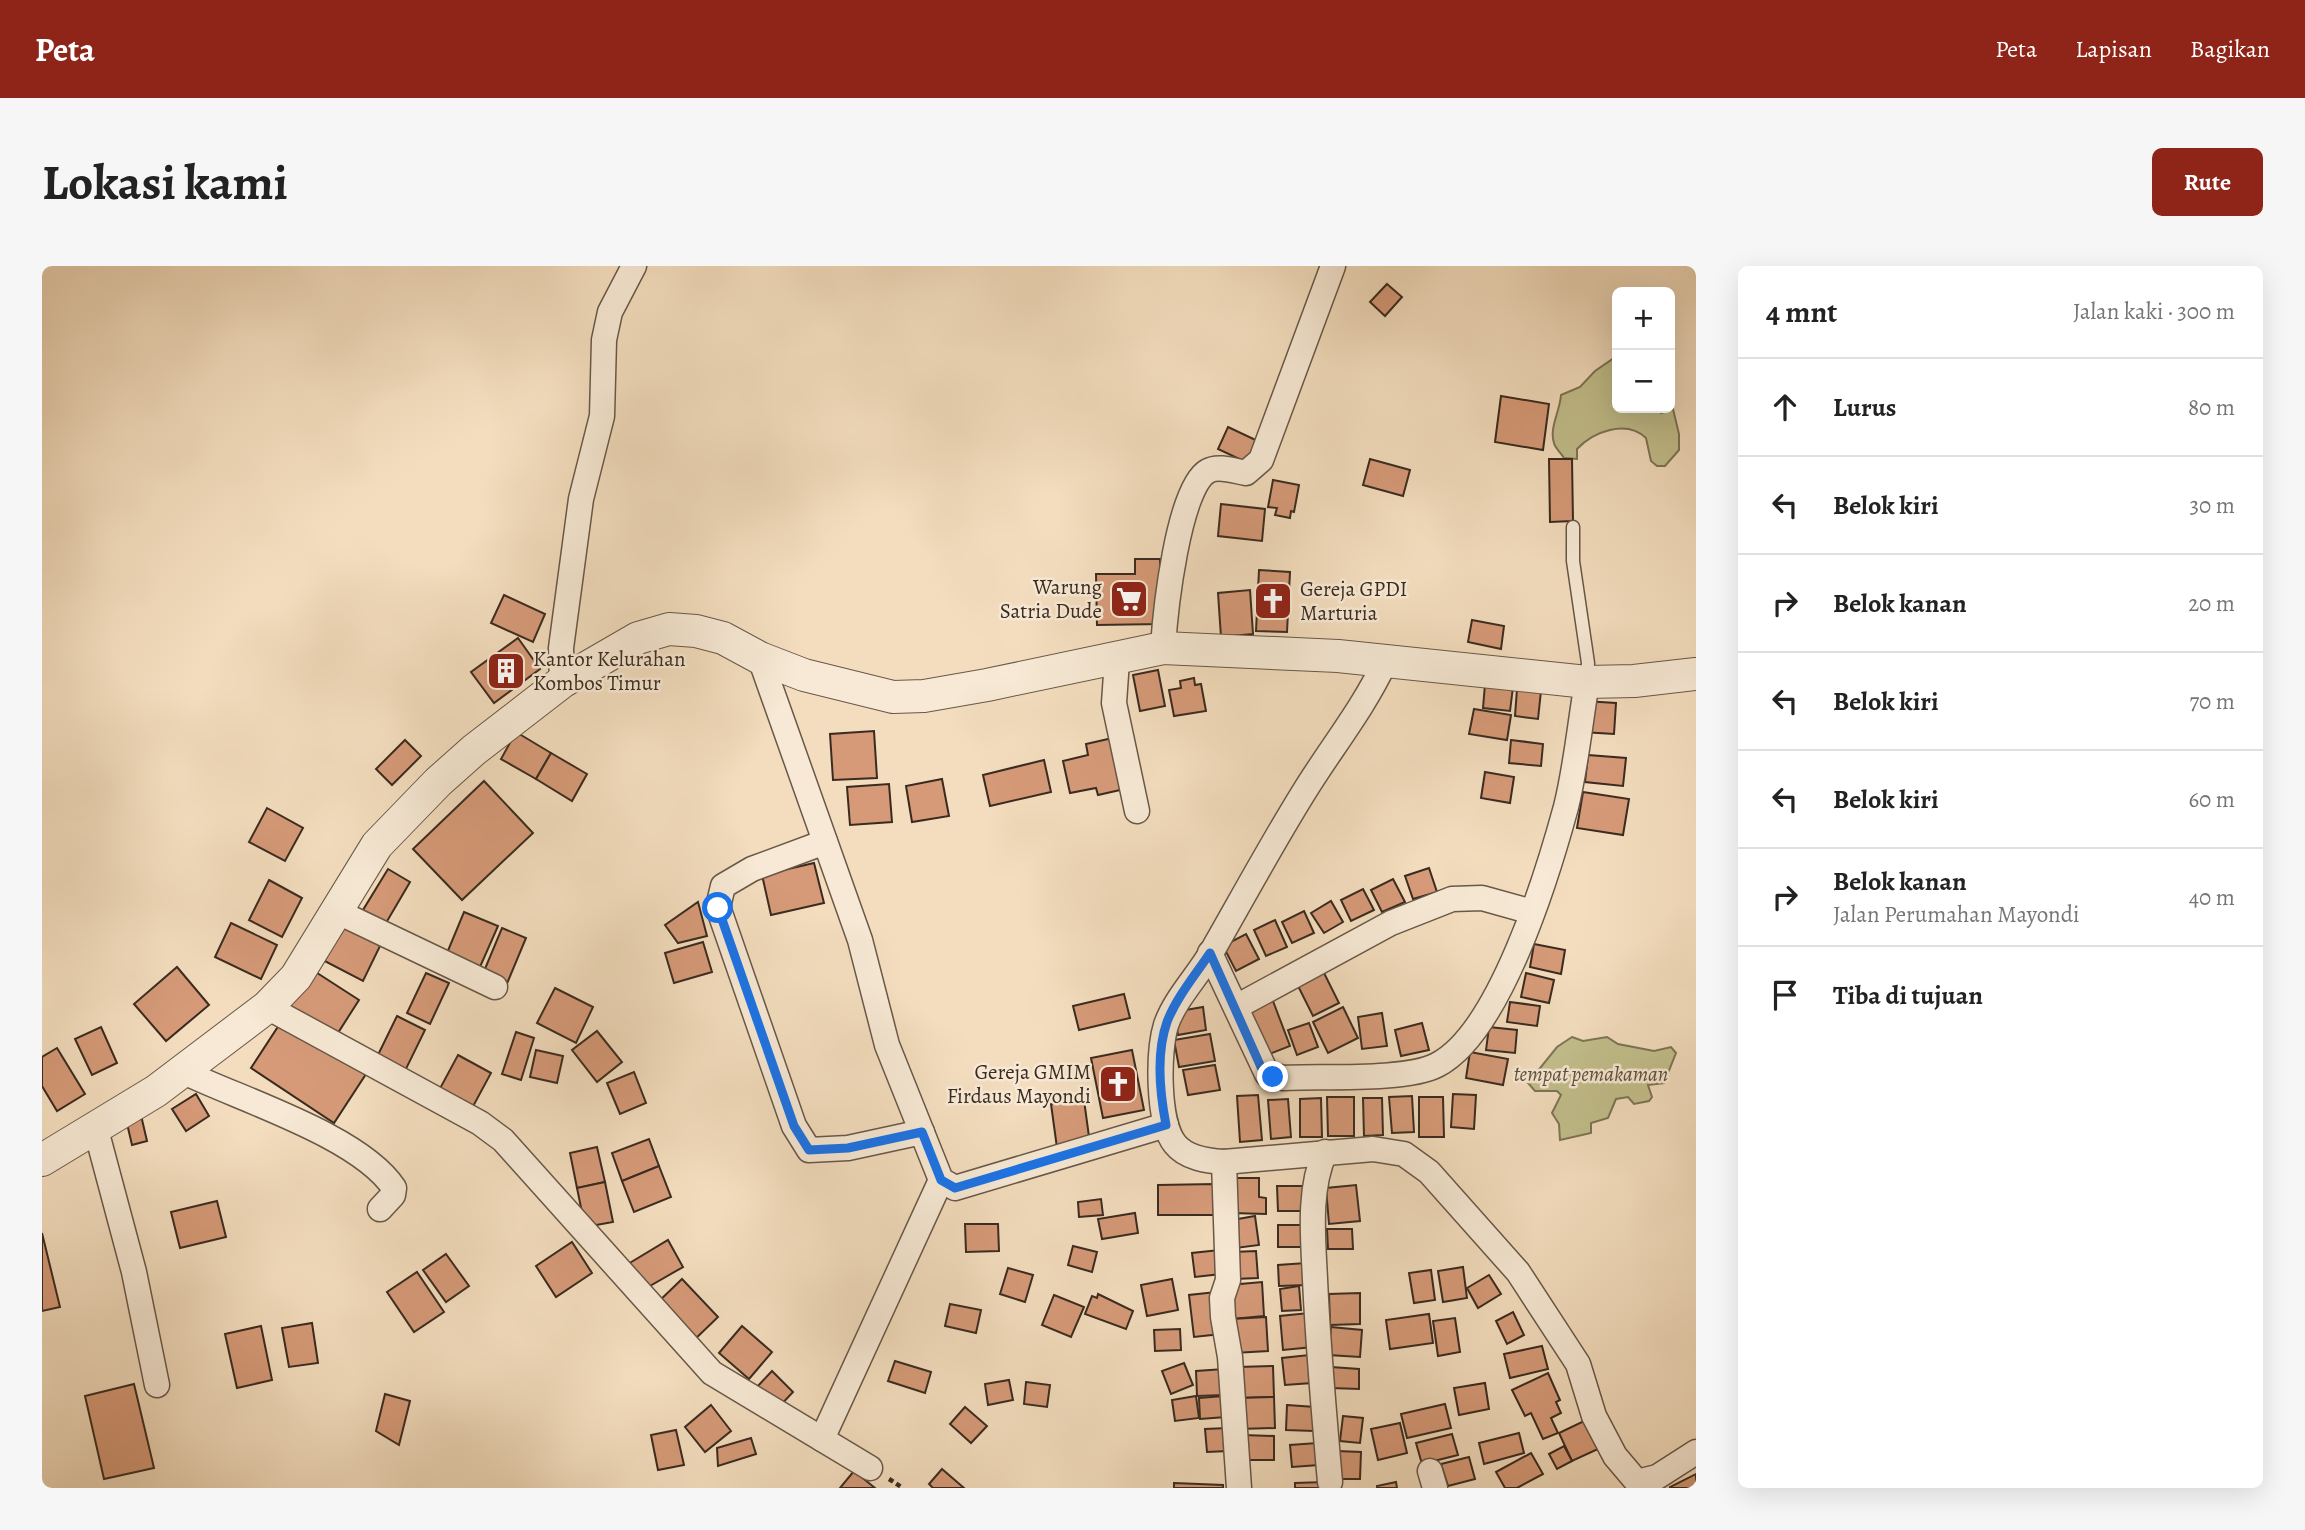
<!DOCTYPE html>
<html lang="id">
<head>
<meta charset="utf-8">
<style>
	body { margin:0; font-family:Alegreya,serif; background:#f6f6f6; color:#222 }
	.controls { position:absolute; right:21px; top:21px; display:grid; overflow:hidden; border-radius:10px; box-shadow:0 7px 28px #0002 }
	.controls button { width:63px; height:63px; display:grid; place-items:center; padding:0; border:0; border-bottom:2px solid #e0e0e0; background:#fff; color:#222; font:35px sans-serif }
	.stop { position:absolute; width:21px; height:21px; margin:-16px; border:5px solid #1a73e8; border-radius:50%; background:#fff }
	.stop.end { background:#1a73e8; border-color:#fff; box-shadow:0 2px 7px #0008 }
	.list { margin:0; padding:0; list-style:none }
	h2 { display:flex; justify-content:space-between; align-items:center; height:91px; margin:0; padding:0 28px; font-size:30px }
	h2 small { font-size:23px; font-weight:400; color:#767676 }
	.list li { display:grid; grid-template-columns:46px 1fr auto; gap:21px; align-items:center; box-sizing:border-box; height:98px; padding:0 28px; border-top:2px solid #e0e0e0 }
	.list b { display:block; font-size:26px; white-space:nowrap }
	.list p { margin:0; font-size:23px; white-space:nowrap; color:#767676 }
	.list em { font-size:23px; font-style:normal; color:#767676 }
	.icon { flex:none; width:38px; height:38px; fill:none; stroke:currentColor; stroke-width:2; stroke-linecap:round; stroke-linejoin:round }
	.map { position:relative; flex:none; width:1654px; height:1222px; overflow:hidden; border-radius:10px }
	header { display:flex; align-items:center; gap:42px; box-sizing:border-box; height:98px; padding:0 35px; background:#8f2418; color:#fff }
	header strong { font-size:33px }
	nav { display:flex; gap:38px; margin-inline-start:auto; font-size:24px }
	.intro { display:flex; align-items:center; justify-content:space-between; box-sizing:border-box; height:168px; padding:0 42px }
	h1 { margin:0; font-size:49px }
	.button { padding:18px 32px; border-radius:10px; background:#8f2418; color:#fff; font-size:24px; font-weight:700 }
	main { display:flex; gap:42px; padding:0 42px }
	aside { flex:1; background:#fff; border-radius:10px; box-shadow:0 7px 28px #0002 }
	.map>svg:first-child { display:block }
	.green { fill:#c2bf8c; stroke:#7e7556; stroke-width:2 }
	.building { fill:#d69a78; stroke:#3a2b20; stroke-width:2 }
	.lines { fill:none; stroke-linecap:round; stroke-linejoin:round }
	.service-casing { stroke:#685848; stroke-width:15 }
	.minor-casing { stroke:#685848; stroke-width:27 }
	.tertiary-casing { stroke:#685848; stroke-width:34 }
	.path { stroke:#3a2b20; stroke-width:4.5; stroke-dasharray:5 3.5; stroke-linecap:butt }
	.service { stroke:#f7e9d5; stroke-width:12 }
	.minor { stroke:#f7e9d5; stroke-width:24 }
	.tertiary { stroke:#f7e9d5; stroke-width:32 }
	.route { stroke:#1a73e8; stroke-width:9 }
	.labels { text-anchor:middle; stroke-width:5; stroke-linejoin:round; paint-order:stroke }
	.poi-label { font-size:21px; fill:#3a2b20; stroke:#f7e9d5; text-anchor:end }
	.park-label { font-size:21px; font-style:italic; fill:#5c503b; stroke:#f7e9d5 }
</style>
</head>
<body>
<header>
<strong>Peta</strong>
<nav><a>Peta</a><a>Lapisan</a><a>Bagikan</a></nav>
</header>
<div class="intro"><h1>Lokasi kami</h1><a class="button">Rute</a></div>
<main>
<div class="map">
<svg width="1654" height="1222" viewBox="0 0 1654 1222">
	<rect width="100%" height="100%" fill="#f3ddbe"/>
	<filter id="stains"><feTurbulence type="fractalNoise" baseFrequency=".00286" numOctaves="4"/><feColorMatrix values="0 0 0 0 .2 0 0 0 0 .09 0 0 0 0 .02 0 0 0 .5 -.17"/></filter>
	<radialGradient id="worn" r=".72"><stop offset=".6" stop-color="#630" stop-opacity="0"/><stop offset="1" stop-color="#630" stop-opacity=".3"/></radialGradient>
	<g class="green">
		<path d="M1575 90V142H1616L1619 147 1631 143 1637 168V184L1623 200H1615L1609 195 1604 172C1584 153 1551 166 1535 183V193L1522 192C1519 187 1513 182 1512 177 1507 162 1518 145 1519 129L1538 121 1553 105Z"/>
		<path d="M1530 771 1541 775 1565 771 1576 778 1612 785 1629 781 1634 787 1622 817 1606 819 1610 831 1607 835 1592 838 1586 831 1574 833 1566 852 1549 857V867L1518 874 1517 858 1510 847 1519 829 1515 825H1493L1486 817 1515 781Z"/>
	</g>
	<g class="building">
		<path d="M1345 18 1360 31 1343 50 1328 36Z"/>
		<path d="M1459 130 1507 138 1501 184 1453 176Z"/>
		<path d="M1186 161 1220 177 1210 199 1176 183Z"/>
		<path d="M1328 193 1368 204 1361 230 1321 219Z"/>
		<path d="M1507 193H1530L1531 255 1508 256Z"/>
		<path d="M1231 214 1257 219 1252 246 1249 245 1248 252 1233 249 1235 242 1226 241Z"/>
		<path d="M1179 238 1223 243 1220 275 1176 270Z"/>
		<path d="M1093 293H1118L1119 358 1055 359 1054 308H1093Z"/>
		<path d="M1217 304 1248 306 1245 366 1214 365Z"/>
		<path d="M1208 324 1211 368 1179 371 1176 327Z"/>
		<path d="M462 329 503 348 491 376 449 357Z"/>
		<path d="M1430 354 1462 360 1459 383 1426 376Z"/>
		<path d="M476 372 498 403 452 437 429 406Z"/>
		<path d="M1116 404 1123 440 1098 445 1091 409Z"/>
		<path d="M1152 412 1153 419 1159 418 1164 445 1132 450 1127 424 1139 422 1138 415Z"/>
		<path d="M1443 418 1471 421 1468 445 1441 442Z"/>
		<path d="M1475 423 1499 425 1496 453 1473 450Z"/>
		<path d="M1542 435 1574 437 1572 468 1540 466Z"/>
		<path d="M1432 443 1469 449 1465 474 1427 468Z"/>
		<path d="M832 465 835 512 791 514 788 468Z"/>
		<path d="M474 466 509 487 494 513 459 493Z"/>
		<path d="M1075 471 1087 522 1056 529 1054 522 1028 527 1021 495 1046 489 1044 478Z"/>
		<path d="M363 474 379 490 350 519 334 503Z"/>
		<path d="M1469 474 1501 478 1499 500 1467 497Z"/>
		<path d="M509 487 545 508 530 535 494 513Z"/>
		<path d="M1546 489 1584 492 1581 520 1543 516Z"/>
		<path d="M1002 494 1009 526 948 540 941 509Z"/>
		<path d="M1443 506 1472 511 1468 537 1439 532Z"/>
		<path d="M900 513 907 550 870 556 864 520Z"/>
		<path d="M442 515 491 567 420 634 371 583Z"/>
		<path d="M847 518 850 556 808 559 805 521Z"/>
		<path d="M1541 526 1587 533 1581 569 1535 562Z"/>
		<path d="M225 542 261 562 243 595 207 576Z"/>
		<path d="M772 597 782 637 729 649 720 609Z"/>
		<path d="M1387 602 1395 626 1371 633 1363 610Z"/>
		<path d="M346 603 368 616 344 657 321 644Z"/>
		<path d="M1351 613 1363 636 1340 646 1329 624Z"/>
		<path d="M227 614 260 632 240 671 207 654Z"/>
		<path d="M1321 623 1332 644 1309 655 1299 634Z"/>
		<path d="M1289 635 1301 656 1282 667 1269 647Z"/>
		<path d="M656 636 665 670 636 677 623 659Z"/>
		<path d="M1262 645 1272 667 1250 677 1240 656Z"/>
		<path d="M422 646 456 660 438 701 405 687Z"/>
		<path d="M1233 654 1245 681 1224 690 1212 664Z"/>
		<path d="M293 655 339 678 321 715 275 691Z"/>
		<path d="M189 657 235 679 219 713 173 691Z"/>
		<path d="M460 662 484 672 464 720 440 710Z"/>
		<path d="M1204 668 1217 693 1194 705 1181 680Z"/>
		<path d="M661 676 670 706 632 717 623 687Z"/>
		<path d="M1492 678 1523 684 1519 708 1488 701Z"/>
		<path d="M135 701 167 739 124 775 92 738Z"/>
		<path d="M269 703 317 734 294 770 245 739Z"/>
		<path d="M1281 705 1297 737 1271 750 1255 718Z"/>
		<path d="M384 707 407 717 388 758 365 747Z"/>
		<path d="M1484 707 1512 714 1507 737 1479 731Z"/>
		<path d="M513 722 551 741 534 777 495 757Z"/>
		<path d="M1082 728 1088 752 1037 764 1031 740Z"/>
		<path d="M1231 735 1248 780 1217 792 1199 747Z"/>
		<path d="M1468 736 1498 740 1495 760 1465 756Z"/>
		<path d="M1161 741 1164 764 1136 769 1132 746Z"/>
		<path d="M1301 741 1316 772 1286 787 1271 756Z"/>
		<path d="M1340 747 1345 780 1320 783 1316 751Z"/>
		<path d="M355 750 383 764 361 809 333 795Z"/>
		<path d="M241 753 324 808 292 857 209 802Z"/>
		<path d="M1267 757 1276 781 1255 789 1246 764Z"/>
		<path d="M1380 757 1387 784 1359 790 1353 764Z"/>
		<path d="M59 761 75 797 50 809 33 773Z"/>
		<path d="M1447 761 1475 764 1473 787 1444 784Z"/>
		<path d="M555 765 580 796 555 816 530 784Z"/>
		<path d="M474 766 492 772 479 814 460 808Z"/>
		<path d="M1168 768 1173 795 1137 801 1132 774Z"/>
		<path d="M15 782 43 828 15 845 0 820V791Z"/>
		<path d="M494 784 521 790 515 817 488 811Z"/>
		<path d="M1090 784 1102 844 1061 852 1049 792Z"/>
		<path d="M1428 786 1466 793 1461 819 1424 812Z"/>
		<path d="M416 789 449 807 428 846 395 828Z"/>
		<path d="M1173 799 1178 824 1146 829 1141 804Z"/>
		<path d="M592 806 604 837 578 848 565 817Z"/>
		<path d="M154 828 167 850 144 865 130 843Z"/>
		<path d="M1411 828 1434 829 1432 863 1409 861Z"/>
		<path d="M1216 829 1220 874 1198 876 1195 830Z"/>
		<path d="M1370 830 1372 866 1350 867 1347 831Z"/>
		<path d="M1285 831H1312V870H1286Z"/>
		<path d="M1377 831H1401L1402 871H1377Z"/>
		<path d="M1279 832 1280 871H1258V833Z"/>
		<path d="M1321 832H1340L1341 869 1322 870Z"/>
		<path d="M1246 833 1249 871 1229 873 1226 834Z"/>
		<path d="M1042 834 1048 878 1015 882 1009 838Z"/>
		<path d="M98 845 105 875 90 879 83 849Z"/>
		<path d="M607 873 617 900 580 915 570 887Z"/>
		<path d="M555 881 563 916 535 922 528 887Z"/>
		<path d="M617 900 629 931 592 946 580 915Z"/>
		<path d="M1190 912H1217V931L1224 932V948L1189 947Z"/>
		<path d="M563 916 571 956 543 961 535 922Z"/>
		<path d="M1173 918 1174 949H1116V919Z"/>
		<path d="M1314 919 1318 955 1287 958 1284 922Z"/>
		<path d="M1235 920H1265V945H1236Z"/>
		<path d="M1059 933 1061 949 1037 951 1036 936Z"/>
		<path d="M175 935 184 971 138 982 129 946Z"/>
		<path d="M1093 947 1096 967 1060 973 1056 953Z"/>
		<path d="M1213 950 1217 979 1194 982 1190 954Z"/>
		<path d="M923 958H956L957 985 924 986Z"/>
		<path d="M1236 959H1264L1265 981H1236Z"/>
		<path d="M1285 963H1310L1311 983H1286Z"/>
		<path d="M0 967 18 1041 0 1045Z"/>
		<path d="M626 974 641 1001 601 1024 586 998Z"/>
		<path d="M530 976 550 1007 514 1031 494 1000Z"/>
		<path d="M1031 980 1055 986 1050 1006 1026 999Z"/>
		<path d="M1177 984 1179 1008 1153 1011 1150 987Z"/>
		<path d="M1214 985 1216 1012 1193 1013 1191 986Z"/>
		<path d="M404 988 427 1020 404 1036 381 1004Z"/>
		<path d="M1264 997 1265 1019 1237 1020 1236 999Z"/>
		<path d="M1421 1001 1425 1032 1401 1036 1396 1005Z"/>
		<path d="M966 1002 991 1009 983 1036 958 1028Z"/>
		<path d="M1389 1004 1393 1034 1372 1037 1367 1007Z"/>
		<path d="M375 1006 402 1046 372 1066 345 1026Z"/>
		<path d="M1447 1009 1459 1028 1436 1042 1425 1022Z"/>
		<path d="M640 1013 676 1051 649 1077 613 1039Z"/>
		<path d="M1130 1013 1136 1044 1105 1050 1099 1019Z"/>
		<path d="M1220 1016 1222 1050 1190 1053 1187 1019Z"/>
		<path d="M1257 1020 1259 1044 1240 1045 1238 1023Z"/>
		<path d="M1174 1026 1179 1068 1152 1071 1147 1029Z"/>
		<path d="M1318 1027V1058L1288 1059 1287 1028Z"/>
		<path d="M1056 1028 1091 1045 1084 1063 1043 1048 1050 1030 1055 1032Z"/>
		<path d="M1012 1029 1042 1041 1029 1071 1000 1059Z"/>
		<path d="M908 1038 939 1044 934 1067 903 1060Z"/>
		<path d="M1471 1046 1482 1069 1465 1078 1454 1055Z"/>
		<path d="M1267 1047 1271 1081 1241 1084 1238 1050Z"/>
		<path d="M1387 1048 1391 1077 1348 1083 1344 1054Z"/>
		<path d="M1224 1051 1226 1085 1192 1087 1190 1053Z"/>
		<path d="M1413 1052 1418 1086 1396 1090 1391 1055Z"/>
		<path d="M270 1057 276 1097 247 1101 240 1062Z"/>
		<path d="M219 1060 230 1114 195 1122 183 1068Z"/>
		<path d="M700 1060 730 1086 707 1113 677 1087Z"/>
		<path d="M1289 1061 1320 1064 1318 1091 1286 1089Z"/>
		<path d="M1138 1063 1139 1084 1113 1085 1112 1064Z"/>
		<path d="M1500 1080 1506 1103 1468 1112 1462 1088Z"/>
		<path d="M1267 1089 1270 1117 1243 1119 1240 1092Z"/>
		<path d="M853 1095 889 1106 883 1127 846 1115Z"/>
		<path d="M1142 1097 1151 1119 1129 1128 1120 1105Z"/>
		<path d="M1231 1100 1232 1131 1197 1132 1196 1101Z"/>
		<path d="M1289 1101 1317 1103V1123L1289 1122Z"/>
		<path d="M1182 1103 1183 1129 1155 1130 1154 1105Z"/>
		<path d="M730 1105 751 1126 735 1143 714 1122Z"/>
		<path d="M1506 1107 1518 1134 1514 1136 1519 1147 1509 1152 1516 1167 1501 1173 1489 1147 1483 1150 1470 1124Z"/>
		<path d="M967 1114 971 1134 946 1139 943 1118Z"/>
		<path d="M984 1116 1008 1119 1005 1141 982 1138Z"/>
		<path d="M1443 1117 1447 1143 1417 1149 1412 1122Z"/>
		<path d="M92 1118 112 1202 62 1213 43 1130Z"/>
		<path d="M343 1128 368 1135 357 1179 334 1165Z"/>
		<path d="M1154 1130 1157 1152 1133 1155 1130 1134Z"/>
		<path d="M1182 1130 1184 1151 1158 1153 1157 1132Z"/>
		<path d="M1232 1131 1233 1162 1197 1163V1132Z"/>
		<path d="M1403 1138 1409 1162 1365 1172 1359 1148Z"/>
		<path d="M669 1139 689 1165 663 1186 643 1161Z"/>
		<path d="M1245 1139 1273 1141 1272 1165 1244 1164Z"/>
		<path d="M923 1141 945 1160 929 1177 908 1158Z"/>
		<path d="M1301 1150 1321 1152 1318 1177 1298 1175Z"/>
		<path d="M1542 1155 1556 1183 1530 1195 1517 1167Z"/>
		<path d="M1358 1157 1365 1187 1336 1194 1329 1163Z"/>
		<path d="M1185 1162 1186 1185 1165 1186 1163 1163Z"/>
		<path d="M634 1164 642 1199 616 1204 609 1169Z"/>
		<path d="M1477 1167 1482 1187 1442 1198 1437 1177Z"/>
		<path d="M1410 1168 1416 1189 1380 1198 1374 1177Z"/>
		<path d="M1200 1169 1232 1170V1194H1199Z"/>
		<path d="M709 1172 714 1188 676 1200 675 1182Z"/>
		<path d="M1275 1177 1277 1199 1250 1201 1248 1179Z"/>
		<path d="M1522 1180 1530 1195 1515 1203 1507 1188Z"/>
		<path d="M1295 1185 1319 1186 1318 1213H1294Z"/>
		<path d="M1489 1187 1501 1208 1475 1222H1463L1454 1206Z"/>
		<path d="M1427 1191 1433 1213 1406 1220 1399 1198Z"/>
		<path d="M900 1203 922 1222H891L887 1218Z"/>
		<path d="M812 1205 833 1222H798Z"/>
		<path d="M1654 1208V1222H1628V1221Z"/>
		<path d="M1283 1216V1222H1253V1217Z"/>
		<path d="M1354 1216 1355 1222H1335V1220Z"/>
		<path d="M1132 1217 1181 1219V1222H1132Z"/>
	</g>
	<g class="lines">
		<defs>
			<path id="service" d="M1531 261V295L1546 397 1545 416"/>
			<g id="minor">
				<path d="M1121 382C1123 348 1136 221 1166 205 1176 199 1193 205 1204 207L1219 194 1291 0"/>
				<path d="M718 392 818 674 845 779 899 914 913 922 1124 859"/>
				<path d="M1075 394 1072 437 1095 545"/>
				<path d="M1343 396C1321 443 1289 482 1262 526 1229 579 1200 633 1169 687 1155 711 1133 733 1124 759 1116 785 1115 856 1133 878 1144 892 1165 895 1182 896L1331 883 1362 888 1387 906 1476 1006 1536 1098 1552 1150 1573 1190 1595 1216 1615 1211 1654 1186"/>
				<path d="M520 416 519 382 539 233 560 150 562 74 568 46 592 0"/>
				<path d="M783 576 710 603 681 620 676 641 752 860 767 884 806 882 880 866"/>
				<path d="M294 645 453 721"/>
				<path d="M1168 687 1225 808 1242 812C1279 810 1365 815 1395 799 1458 767 1506 607 1524 541 1534 501 1538 457 1545 416"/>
				<path d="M225 741 438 857 461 874 670 1107 828 1202"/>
				<path d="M1194 741 1349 657 1410 633 1440 632 1490 646"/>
				<path d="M142 806C197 833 318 870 352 922L351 929 338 943"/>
				<path d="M53 860 92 1006 115 1119"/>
				<path d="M1283 886C1266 924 1271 971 1273 1013 1276 1081 1282 1148 1288 1216"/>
				<path d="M1182 896 1186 1014 1180 1032 1181 1051 1188 1091 1197 1222"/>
				<path d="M780 1173 899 914"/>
				<path d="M1388 1205 1393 1222"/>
			</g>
			<path id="tertiary" d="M0 894 114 825 225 741 254 711 335 579 396 516 432 484 520 416 596 372 627 363 654 365 681 372 718 392 762 409 851 431 882 430 945 419 1121 382 1296 390 1545 416 1592 415 1654 408"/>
		</defs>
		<use href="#service" class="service-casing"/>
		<use href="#minor" class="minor-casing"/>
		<use href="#tertiary" class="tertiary-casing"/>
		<path class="path" d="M847 1213 861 1222"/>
		<use href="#service" class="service"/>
		<use href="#minor" class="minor"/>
		<use href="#tertiary" class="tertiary"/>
	</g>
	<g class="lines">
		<path class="route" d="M676 642 752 860 767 884 806 882 880 866 899 914 913 922 1124 859C1118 828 1114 787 1125 756 1134 732 1154 708 1168 687L1219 801 1231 811"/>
	</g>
	<defs>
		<symbol id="supermarket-square" viewBox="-11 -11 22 22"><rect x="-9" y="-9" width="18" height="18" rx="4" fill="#8f2418" stroke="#f7e9d5"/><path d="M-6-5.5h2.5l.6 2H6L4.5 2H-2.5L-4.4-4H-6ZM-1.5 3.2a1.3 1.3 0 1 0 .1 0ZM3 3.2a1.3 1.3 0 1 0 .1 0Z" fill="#fff"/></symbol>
		<symbol id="church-square" viewBox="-11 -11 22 22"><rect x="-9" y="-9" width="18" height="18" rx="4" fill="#8f2418" stroke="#f7e9d5"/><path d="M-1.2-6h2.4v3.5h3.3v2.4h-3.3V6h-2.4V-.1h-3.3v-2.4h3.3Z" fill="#fff"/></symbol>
		<symbol id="building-square" viewBox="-11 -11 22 22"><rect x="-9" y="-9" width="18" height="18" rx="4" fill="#8f2418" stroke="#f7e9d5"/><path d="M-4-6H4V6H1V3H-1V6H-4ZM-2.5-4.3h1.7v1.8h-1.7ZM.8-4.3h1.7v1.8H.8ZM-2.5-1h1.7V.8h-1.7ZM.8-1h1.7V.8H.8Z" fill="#fff"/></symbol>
	</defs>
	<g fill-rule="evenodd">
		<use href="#supermarket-square" x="1065" y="311" width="44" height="44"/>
		<use href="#church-square" x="1209" y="313" width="44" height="44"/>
		<use href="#building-square" x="442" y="383" width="44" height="44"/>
		<use href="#church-square" x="1054" y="796" width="44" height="44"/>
	</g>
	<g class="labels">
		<g class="poi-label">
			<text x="1060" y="328">Warung<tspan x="1060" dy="24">Satria Dude</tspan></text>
			<text x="1258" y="330" text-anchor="start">Gereja GPDI<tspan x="1258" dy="24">Marturia</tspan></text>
			<text x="491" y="400" text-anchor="start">Kantor Kelurahan<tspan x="491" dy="24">Kombos Timur</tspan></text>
			<text x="1049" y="813">Gereja GMIM<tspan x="1049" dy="24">Firdaus Mayondi</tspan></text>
		</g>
		<g class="park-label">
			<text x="1549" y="815">tempat pemakaman</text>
		</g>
	</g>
	<rect width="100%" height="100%" filter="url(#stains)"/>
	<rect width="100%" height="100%" fill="url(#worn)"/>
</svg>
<div class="controls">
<button>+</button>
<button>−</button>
</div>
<div class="stop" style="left:676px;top:642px"></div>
<div class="stop end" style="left:1231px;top:811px"></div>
</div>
<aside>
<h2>4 mnt<small>Jalan kaki · 300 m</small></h2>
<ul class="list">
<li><svg class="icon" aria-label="ahead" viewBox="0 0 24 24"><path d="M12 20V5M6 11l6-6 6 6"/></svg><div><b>Lurus</b></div><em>80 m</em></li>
<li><svg class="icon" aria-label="left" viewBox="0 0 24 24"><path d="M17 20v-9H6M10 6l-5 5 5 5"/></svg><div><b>Belok kiri</b></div><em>30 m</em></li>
<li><svg class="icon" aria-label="right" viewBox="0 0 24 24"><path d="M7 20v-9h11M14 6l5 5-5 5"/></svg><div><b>Belok kanan</b></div><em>20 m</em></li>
<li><svg class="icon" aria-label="left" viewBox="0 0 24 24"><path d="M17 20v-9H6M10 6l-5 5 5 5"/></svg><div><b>Belok kiri</b></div><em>70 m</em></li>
<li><svg class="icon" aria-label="left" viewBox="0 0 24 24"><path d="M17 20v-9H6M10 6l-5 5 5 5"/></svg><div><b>Belok kiri</b></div><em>60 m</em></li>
<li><svg class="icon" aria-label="right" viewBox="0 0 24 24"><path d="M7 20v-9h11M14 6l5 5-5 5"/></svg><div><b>Belok kanan</b><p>Jalan Perumahan Mayondi</p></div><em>40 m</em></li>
<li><svg class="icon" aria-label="arrive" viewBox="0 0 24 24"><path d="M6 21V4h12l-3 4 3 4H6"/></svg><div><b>Tiba di tujuan</b></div></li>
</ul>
</aside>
</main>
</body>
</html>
